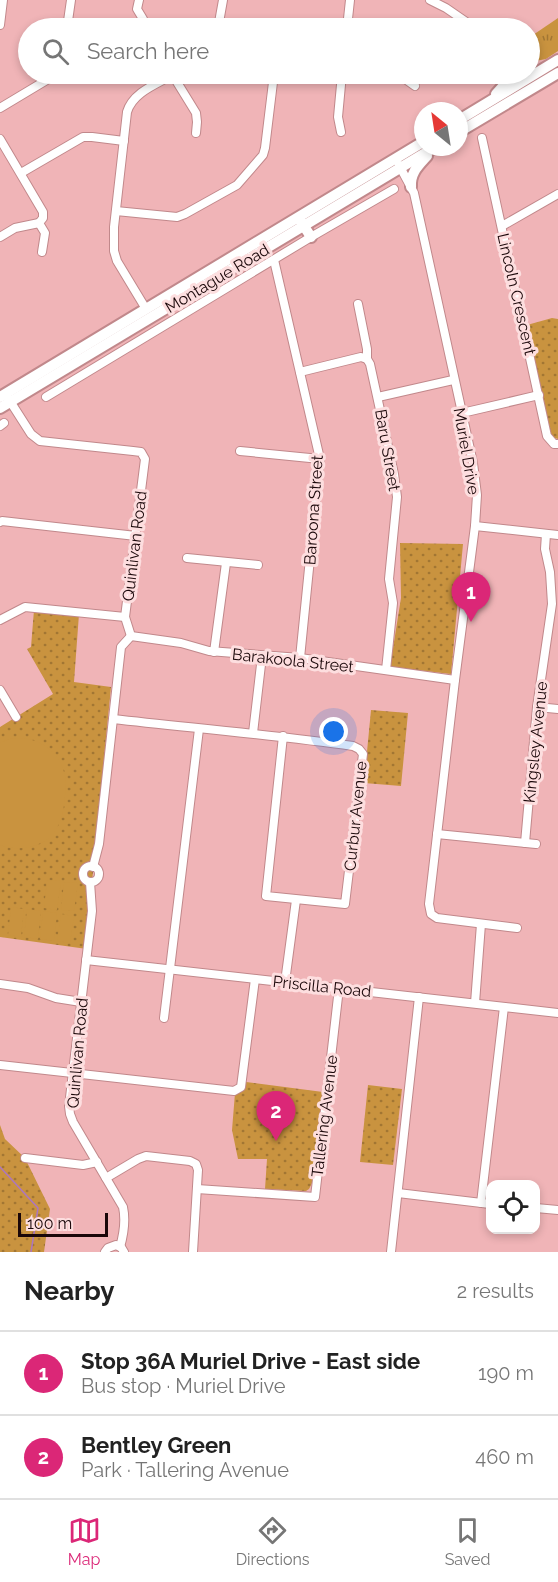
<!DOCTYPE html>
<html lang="en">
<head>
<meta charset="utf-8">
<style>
	body { margin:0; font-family:Raleway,sans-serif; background:#f6f6f6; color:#222 }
	.controls { position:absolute; right:18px; bottom:18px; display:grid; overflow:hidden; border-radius:12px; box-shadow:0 3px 9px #0003 }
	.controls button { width:54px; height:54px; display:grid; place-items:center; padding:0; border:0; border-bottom:2px solid #e0e0e0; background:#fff; color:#222; font:30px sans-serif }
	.compass { position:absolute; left:414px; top:102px; width:54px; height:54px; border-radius:50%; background:#fff; box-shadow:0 3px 9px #0003; rotate:330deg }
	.scale { position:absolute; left:18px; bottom:15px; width:90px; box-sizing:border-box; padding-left:6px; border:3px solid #1a0709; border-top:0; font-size:16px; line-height:21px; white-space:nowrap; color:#1a0709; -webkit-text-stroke:4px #fddedf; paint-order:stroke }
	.you { position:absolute; left:334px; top:732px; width:21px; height:21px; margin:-15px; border:4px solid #fff; border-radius:50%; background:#1a73e8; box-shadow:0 0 0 9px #1a73e833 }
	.badge { display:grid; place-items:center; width:39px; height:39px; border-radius:50%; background:#db2777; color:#fff; font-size:20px; font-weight:700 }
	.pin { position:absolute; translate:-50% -50px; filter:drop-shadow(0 2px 3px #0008) }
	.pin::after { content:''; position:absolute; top:32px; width:21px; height:18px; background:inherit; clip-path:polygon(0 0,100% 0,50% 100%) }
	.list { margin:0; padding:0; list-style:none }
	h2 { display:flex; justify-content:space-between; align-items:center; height:78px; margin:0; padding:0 24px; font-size:26px }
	h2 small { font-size:20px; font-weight:400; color:#767676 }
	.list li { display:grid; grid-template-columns:39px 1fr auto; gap:18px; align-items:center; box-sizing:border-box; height:84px; padding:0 24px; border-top:2px solid #e0e0e0 }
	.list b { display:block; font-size:22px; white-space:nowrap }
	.list p { margin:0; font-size:20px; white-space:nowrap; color:#767676 }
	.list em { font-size:20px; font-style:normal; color:#767676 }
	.icon { flex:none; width:33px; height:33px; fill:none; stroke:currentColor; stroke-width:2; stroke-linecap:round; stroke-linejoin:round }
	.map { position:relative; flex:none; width:558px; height:1252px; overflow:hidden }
	.search { position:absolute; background:#fff; box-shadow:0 3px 9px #0003; left:18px; right:18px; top:18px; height:66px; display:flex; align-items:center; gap:15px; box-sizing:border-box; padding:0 21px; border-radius:33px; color:#767676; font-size:22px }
	.sheet { height:246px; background:#fff }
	nav { display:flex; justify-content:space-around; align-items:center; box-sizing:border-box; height:84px; border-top:2px solid #e0e0e0; background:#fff; font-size:16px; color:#767676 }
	nav a { display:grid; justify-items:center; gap:3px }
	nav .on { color:#db2777 }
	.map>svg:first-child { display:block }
	.grass { fill:url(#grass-tufts) }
	.park { fill:url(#park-dots) }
	.pitch { fill:#c9933f }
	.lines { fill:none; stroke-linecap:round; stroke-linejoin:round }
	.stream { stroke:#ab75c2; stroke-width:1.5 }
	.minor-casing { stroke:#c1888b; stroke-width:10 }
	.major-casing { stroke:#c1888b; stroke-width:14 }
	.minor { stroke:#fff; stroke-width:8 }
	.major { stroke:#fff; stroke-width:10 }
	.labels { text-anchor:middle; stroke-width:6; stroke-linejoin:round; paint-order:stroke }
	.street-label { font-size:16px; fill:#1a0709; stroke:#fddedf }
</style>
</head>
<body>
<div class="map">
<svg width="558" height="1252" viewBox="0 0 558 1252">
	<defs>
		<pattern id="grass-tufts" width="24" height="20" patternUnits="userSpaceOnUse" patternTransform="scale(1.5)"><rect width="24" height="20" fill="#c9933f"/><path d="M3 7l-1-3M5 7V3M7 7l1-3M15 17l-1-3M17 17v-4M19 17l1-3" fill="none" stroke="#a27633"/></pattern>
		<pattern id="park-dots" width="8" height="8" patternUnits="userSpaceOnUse" patternTransform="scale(1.5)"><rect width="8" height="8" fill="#c9933f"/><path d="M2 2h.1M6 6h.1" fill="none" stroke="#a27633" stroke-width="1.8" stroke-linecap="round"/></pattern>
	</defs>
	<rect width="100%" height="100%" fill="#f0b4b7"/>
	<path class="grass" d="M558 18V51L546 59 530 62V37Z"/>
	<g class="park">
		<path d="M552 318 558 319V439L555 438 551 434 527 325Z"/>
		<path d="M400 543 463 544 451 674 390 667 401 598Z"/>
		<path d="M34 610 79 614 74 682 111 687 92 882 87 949 0 937V727L53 694 27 649 31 647Z"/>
		<path d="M371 710 408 713 401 786 364 783Z"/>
		<path d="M246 1082 323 1092 312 1183 309 1189 306 1191 265 1189 267 1159H238L232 1130 235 1093 243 1088Z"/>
		<path d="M368 1085 402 1089 393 1165 360 1162Z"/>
		<path d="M0 1125 5 1139 25 1158 50 1209 44 1252H0Z"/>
	</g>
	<g class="pitch">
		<path d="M20 738C42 739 62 754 65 777 66 783 65 790 65 796 64 808 62 821 55 831 43 848 18 852 0 845V743L9 739Z"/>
		<path d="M47 880 61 881 57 910 44 908Z"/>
		<path d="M64 882 78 883 74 911 61 910Z"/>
		<path d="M11 907 24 909 21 937 8 935Z"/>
		<path d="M27 909 41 911 38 939 24 937Z"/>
		<path d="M43 911 57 913 54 941 40 939Z"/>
		<path d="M61 914 74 916 70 943 57 941Z"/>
	</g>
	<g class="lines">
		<path class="stream" d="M0 1167 38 1208 31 1252"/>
		<defs>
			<g id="minor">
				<path d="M139 0 137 9 143 19"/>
				<path d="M430 0 446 8 475 28"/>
				<path d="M0 25 3 0"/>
				<path d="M67 28 71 0"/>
				<path d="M218 28 223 0"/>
				<path d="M347 28 350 0"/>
				<path d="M172 74 196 113 197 122 196 133"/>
				<path d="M398 74 415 86"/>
				<path d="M0 108 50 78 54 74"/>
				<path d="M341 132 338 117 342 74"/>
				<path d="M482 138 547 436 554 444H558"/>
				<path d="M0 139 43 212V218L39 223 45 233 42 252"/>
				<path d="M399 165 414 193 473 463 477 495 475 526 455 680 429 904 431 914 437 918 517 928"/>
				<path d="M21 173 83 137H92L124 141"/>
				<path d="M116 211 177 217 185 214 237 185 263 155 265 148 274 74"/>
				<path d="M502 226 558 194"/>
				<path d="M0 237 15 228 39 223"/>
				<path d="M274 260 320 459 300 658"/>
				<path d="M358 304 367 349V359L370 364 394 474 397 497 389 579 393 603 386 670"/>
				<path d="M146 309 117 261 114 251V227L127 112C133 92 157 84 174 74"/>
				<path d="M300 372 361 357 367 359"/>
				<path d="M46 397 311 237 394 189"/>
				<path d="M378 397 453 380"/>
				<path d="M8 398 31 434 40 441 133 451 141 452 145 459 125 617 131 636"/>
				<path d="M462 413 539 395"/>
				<path d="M0 426 4 423"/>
				<path d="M240 451 320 459"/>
				<path d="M0 522 2 521 136 536"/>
				<path d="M475 526 558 535"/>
				<path d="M187 558 258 565"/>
				<path d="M0 620 25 607 125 617"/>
				<path d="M131 636 181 643 209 651 300 658 455 680"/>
				<path d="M214 652 226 563"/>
				<path d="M0 690 16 717"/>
				<path d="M537 707 558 709"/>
				<path d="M113 719C193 728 273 735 353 746L359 749 363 754 345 904 266 896 283 736"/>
				<path d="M253 733 262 656"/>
				<path d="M437 834 536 844"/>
				<path d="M525 843 537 707 552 604 550 572 545 549 546 534"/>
				<circle cx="91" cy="874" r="8"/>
				<path d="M93 867 99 844 121 647 131 636"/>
				<path d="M90 882 92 911 69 1106 70 1114 73 1122 123 1207C126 1221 124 1233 120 1247"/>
				<path d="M86 960 558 1013"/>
				<path d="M285 982 296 900"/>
				<path d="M0 984 28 988 56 998 81 1002"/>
				<path d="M475 1003 481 924"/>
				<path d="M164 1018 199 729"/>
				<path d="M0 1065 234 1091 241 1087 255 979"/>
				<path d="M25 1158 83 1165 97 1162"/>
				<path d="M106 1178 138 1159 146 1156 190 1161 196 1164 198 1170 193 1252"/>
				<path d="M197 1189 315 1197 339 988"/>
				<path d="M398 1193 490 1204"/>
				<path d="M481 1203 504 1007"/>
				<path d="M536 1208 558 1210"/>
				<path d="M105 1252 108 1248 116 1245 121 1247 124 1252"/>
				<path d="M391 1252 419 997"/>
			</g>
			<g id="major">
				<path d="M496 94 505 84 509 74"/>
				<path d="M459 120 558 60"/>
				<path d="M459 132 558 73"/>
				<path d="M411 187C410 173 418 166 427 156"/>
				<path d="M300 220 311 237"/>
				<path d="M0 397 423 142"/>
				<path d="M0 408 435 147"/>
			</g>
		</defs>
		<use href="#minor" class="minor-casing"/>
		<use href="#major" class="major-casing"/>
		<use href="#minor" class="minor"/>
		<use href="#major" class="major"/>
	</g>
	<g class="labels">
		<g class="street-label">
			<text transform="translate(217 278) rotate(-31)" y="6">Montague Road</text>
			<text transform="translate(517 294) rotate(77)" y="6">Lincoln Crescent</text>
			<text transform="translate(388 450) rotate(80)" y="6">Baru Street</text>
			<text transform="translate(467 451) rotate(80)" y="6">Muriel Drive</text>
			<text transform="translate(313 510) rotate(-86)" y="6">Baroona Street</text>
			<text transform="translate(134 546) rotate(-83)" y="6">Quinlivan Road</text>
			<text transform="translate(293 660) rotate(6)" y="6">Barakoola Street</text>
			<text transform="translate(535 742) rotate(-84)" y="6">Kingsley Avenue</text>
			<text transform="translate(355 816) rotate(-84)" y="6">Curbur Avenue</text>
			<text transform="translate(322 986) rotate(6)" y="6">Priscilla Road</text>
			<text transform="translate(77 1053) rotate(-85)" y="6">Quinlivan Road</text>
			<text transform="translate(324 1116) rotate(-83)" y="6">Tallering Avenue</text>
		</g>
	</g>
</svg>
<div class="controls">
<button><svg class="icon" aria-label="locate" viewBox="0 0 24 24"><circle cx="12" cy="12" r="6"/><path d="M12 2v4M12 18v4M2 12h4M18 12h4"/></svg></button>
</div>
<svg class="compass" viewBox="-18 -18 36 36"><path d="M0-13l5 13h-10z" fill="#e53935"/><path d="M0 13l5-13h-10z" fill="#767676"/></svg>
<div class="scale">100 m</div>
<div class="you"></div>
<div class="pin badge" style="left:471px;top:622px">1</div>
<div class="pin badge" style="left:276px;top:1141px">2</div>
<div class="search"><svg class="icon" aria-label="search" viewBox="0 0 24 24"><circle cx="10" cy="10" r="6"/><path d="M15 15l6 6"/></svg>Search here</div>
</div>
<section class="sheet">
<h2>Nearby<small>2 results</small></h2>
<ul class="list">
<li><span class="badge">1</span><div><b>Stop 36A Muriel Drive - East side</b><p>Bus stop · Muriel Drive</p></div><em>190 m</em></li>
<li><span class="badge">2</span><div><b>Bentley Green</b><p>Park · Tallering Avenue</p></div><em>460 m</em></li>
</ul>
</section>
<nav>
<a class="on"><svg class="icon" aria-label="map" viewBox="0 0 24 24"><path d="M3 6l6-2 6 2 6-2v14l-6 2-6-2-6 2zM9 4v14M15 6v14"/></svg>Map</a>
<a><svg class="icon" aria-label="directions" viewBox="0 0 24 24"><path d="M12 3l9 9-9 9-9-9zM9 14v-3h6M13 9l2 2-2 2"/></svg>Directions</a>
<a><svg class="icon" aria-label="saved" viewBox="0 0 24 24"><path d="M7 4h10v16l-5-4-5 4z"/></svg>Saved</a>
</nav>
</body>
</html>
